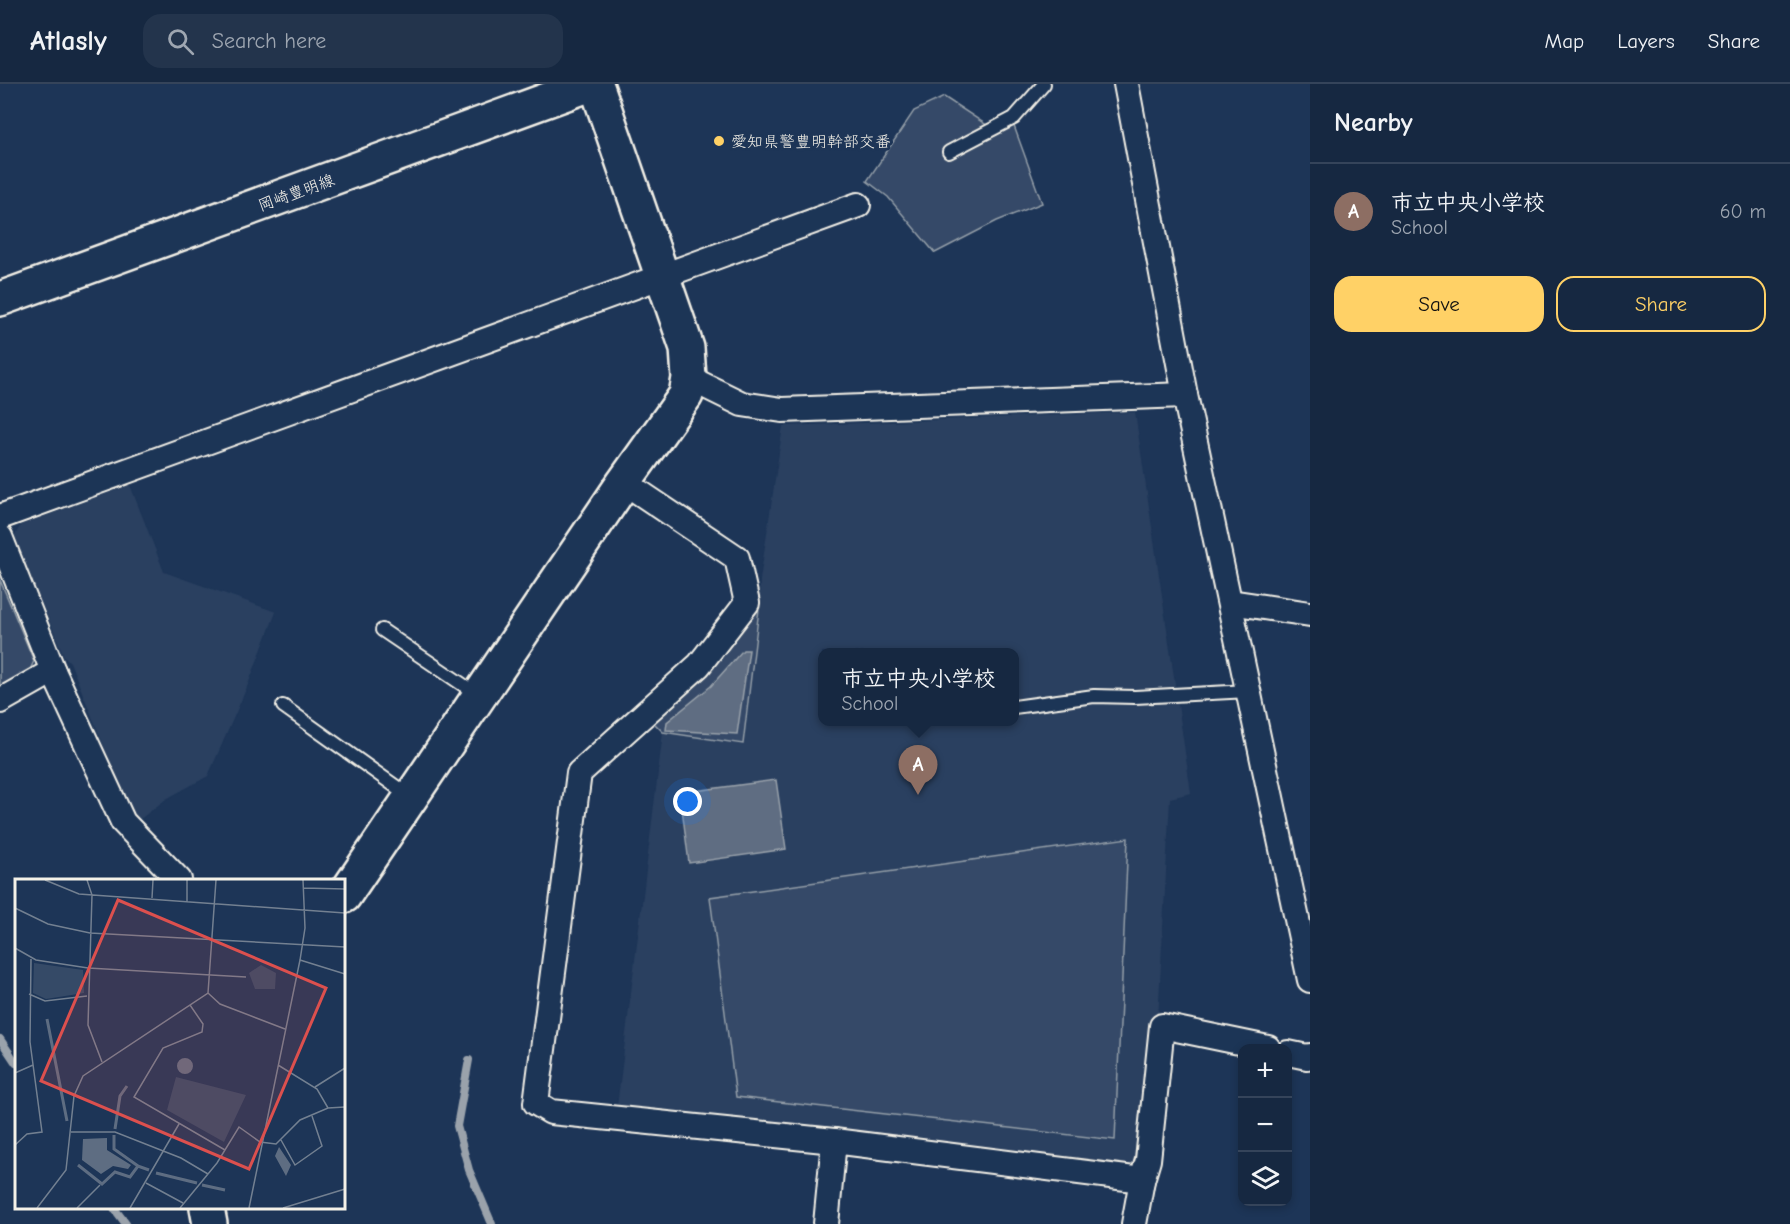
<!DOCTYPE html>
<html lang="en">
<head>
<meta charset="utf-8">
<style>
	body { margin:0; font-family:"Comic Neue","Klee One",sans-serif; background:#23344c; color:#f1f3f6 }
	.controls { position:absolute; right:18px; bottom:18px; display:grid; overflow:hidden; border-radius:12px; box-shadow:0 3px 9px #0003 }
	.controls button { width:54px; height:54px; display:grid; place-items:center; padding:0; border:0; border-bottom:2px solid #35445a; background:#162841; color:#f1f3f6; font:30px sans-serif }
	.you { position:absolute; left:688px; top:718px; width:21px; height:21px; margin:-15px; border:4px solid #fff; border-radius:50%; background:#1a73e8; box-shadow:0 0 0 9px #1a73e833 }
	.badge { display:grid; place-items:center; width:39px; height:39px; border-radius:50%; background:#ffd166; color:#fff; font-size:20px; font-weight:700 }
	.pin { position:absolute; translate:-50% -50px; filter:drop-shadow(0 2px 3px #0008) }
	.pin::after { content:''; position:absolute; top:32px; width:21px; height:18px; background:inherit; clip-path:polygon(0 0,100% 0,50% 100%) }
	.popup { position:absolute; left:818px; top:564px; width:201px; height:78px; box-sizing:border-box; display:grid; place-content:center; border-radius:12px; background:#162841; filter:drop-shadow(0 2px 4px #0005); font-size:20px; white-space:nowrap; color:#9ea6b1 }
	.popup b { font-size:22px; color:#f1f3f6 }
	.popup::after { content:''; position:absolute; left:50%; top:100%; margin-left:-12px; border:12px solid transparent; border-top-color:#162841 }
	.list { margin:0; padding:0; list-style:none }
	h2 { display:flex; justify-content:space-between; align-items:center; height:78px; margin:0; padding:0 24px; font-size:26px }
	h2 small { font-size:20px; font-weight:400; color:#9ea6b1 }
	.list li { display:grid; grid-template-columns:39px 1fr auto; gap:18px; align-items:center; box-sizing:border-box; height:96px; padding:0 24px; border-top:2px solid #35445a }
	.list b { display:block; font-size:22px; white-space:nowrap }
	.list p { margin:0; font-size:20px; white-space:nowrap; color:#9ea6b1 }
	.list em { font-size:20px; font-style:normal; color:#9ea6b1 }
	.actions { display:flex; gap:12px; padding:18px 24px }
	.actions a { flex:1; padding:14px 0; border:2px solid #ffd166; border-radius:18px; text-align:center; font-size:21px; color:#ffd166 }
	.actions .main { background:#ffd166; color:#111 }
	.icon { flex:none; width:33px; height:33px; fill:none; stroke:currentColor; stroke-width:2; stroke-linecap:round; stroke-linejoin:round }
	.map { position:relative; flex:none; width:1310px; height:1140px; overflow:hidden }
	header { display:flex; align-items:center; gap:36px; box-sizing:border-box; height:84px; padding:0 30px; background:#162841; border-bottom:2px solid #35445a }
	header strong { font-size:28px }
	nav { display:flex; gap:33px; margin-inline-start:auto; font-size:21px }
	.search { width:420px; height:54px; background:#23344c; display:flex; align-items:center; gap:15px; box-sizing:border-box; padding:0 21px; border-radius:18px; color:#9ea6b1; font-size:22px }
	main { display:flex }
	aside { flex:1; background:#162841 }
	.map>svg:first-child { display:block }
	.built { fill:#2a4060; fill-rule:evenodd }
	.green { fill:#354a67; stroke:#949ea8; stroke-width:1.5 }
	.water { fill:#5e6d82; stroke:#9aa2ab; stroke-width:1.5 }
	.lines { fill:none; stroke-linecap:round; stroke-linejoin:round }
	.stream { stroke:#9aa2ab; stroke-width:8 }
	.lane-casing { stroke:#f4f1e8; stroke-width:16 }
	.street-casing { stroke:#f4f1e8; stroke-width:28 }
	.secondary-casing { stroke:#f4f1e8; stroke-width:38 }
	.lane { stroke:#1d3557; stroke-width:12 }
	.street { stroke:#1d3557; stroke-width:24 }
	.secondary { stroke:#1d3557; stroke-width:33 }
	.poi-dot { fill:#ffd166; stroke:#1d3557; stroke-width:2 }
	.labels { text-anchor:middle; stroke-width:6; stroke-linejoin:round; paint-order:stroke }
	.poi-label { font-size:16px; fill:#f4f1e8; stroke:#1d3557; text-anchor:start }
	.street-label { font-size:16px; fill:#f4f1e8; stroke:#1d3557 }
	.inset-river { fill:none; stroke:#5e6d82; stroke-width:3 }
	.inset-road { fill:none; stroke:#738091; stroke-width:1.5 }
	.view { fill:#dc504e; fill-opacity:0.15; stroke:#dc504e; stroke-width:3 }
	.inset-edge { fill:none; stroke:#f4f1e8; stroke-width:3 }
</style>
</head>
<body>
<header>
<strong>Atlasly</strong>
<div class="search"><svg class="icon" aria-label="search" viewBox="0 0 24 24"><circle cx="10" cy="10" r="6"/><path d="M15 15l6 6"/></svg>Search here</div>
<nav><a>Map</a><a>Layers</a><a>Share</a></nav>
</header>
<main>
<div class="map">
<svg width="1310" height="1140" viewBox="0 0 1310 1140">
	<rect width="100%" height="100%" fill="#1d3557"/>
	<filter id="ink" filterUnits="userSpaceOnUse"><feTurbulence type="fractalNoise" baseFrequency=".0167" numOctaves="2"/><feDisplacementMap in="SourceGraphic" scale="12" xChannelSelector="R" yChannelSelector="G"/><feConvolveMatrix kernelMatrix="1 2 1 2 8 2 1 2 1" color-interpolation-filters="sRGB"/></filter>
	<g filter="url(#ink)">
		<g class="built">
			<path d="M1135 328 1191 709 1170 714 1158 935 1141 1078 1129 1090 617 1023 663 648 743 660 759 525 760 496 783 342ZM822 568H1014V638H822Z"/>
			<path d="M130 401 164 488 276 528 247 603 208 692 166 715 135 739 70 578 64 572 14 453 21 441Z"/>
		</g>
		<g class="green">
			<path d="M944 13 988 42 1010 31 1042 119 997 137 935 169 888 113 867 97 914 27Z"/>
			<path d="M0 496 34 577 29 588 0 605Z"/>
			<path d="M759 525 743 660 663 648 653 638 705 590Z"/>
			<path d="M1128 754 1115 1056 736 1013 710 813Z"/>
		</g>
		<g class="water">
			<path d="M743 566H749L737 650 666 646 667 638 711 602Z"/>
			<path d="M776 696 786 765 689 779 680 709Z"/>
		</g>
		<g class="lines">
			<g class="stream">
				<path d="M0 955 16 979"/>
				<path d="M469 976 457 1042 469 1086 492 1140"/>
				<path d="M114 1124 126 1140"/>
			</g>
			<defs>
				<g id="lane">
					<path d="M949 68 1014 34 1044 0"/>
					<path d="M382 546 478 611"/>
					<path d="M283 622 409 712"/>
					<path d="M1014 623 1094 612 1135 613 1249 607"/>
				</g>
				<g id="street">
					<path d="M1126 0 1185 311 1310 896"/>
					<path d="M689 294 742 320 782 326 1185 311"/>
					<path d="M624 398 737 474 747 519 699 581 579 689 536 1019 551 1028 834 1057 1142 1096"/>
					<path d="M0 433 858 121"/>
					<path d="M0 453 53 587 123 738 179 796"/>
					<path d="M1230 518 1310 530"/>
					<path d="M0 617 53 587"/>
					<path d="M1288 969 1307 973 1310 972"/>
					<path d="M826 1140 834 1057"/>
					<path d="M1134 1140 1142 1096 1148 1076 1162 942 1268 964"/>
				</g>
				<g id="secondary">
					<path d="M0 215 591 0"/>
					<path d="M344 812 624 398 686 311 689 294 687 264 596 0"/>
					<path d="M207 1124 210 1140"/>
				</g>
			</defs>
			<use href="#lane" class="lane-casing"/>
			<use href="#street" class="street-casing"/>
			<use href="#secondary" class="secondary-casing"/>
			<use href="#lane" class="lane"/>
			<use href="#street" class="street"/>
			<use href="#secondary" class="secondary"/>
		</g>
	</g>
	<circle class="poi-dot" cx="719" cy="57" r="6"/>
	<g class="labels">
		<g class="poi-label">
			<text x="731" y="63">愛知県警豊明幹部交番</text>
		</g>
		<g class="street-label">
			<text transform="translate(296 108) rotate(-20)" y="6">岡崎豊明線</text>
		</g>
	</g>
	<g transform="translate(15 795)">
		<rect width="330" height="330" fill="#1d3557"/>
		<path d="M19 84 68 91 69 114 31 120 18 114ZM246 86 261 94 260 110H240L234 94ZM161 198 231 216 209 263 152 231Z" fill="#354a67"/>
		<path d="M162 187a8 8 0 1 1 16 0a8 8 0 1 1-16 0ZM92 259V271L116 286 113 290 98 287 86 295 67 281 68 260ZM264 268 276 286 271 297 260 277Z" fill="#5e6d82"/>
		<path class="inset-river" d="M32 140 52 242M100 250 105 217 112 207M99 256V270L123 287M63 286 87 305 100 293 115 298 123 287 134 291M141 294 182 304M187 306 210 311"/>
		<path class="inset-road" d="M30 1 64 15 330 34M72 1 77 16 73 146 87 183M288 9 330 10M137 19 138 1M172 23V1M0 29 33 45 75 54 330 68M0 69 21 81 73 89 231 98M285 81 330 95M193 114 205 125 270 150M14 115 30 122 72 117M175 126 188 145 187 153 148 169 119 218 210 271M263 186 302 210 313 229M0 194 18 186M300 208 330 189M56 253H100L166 279 193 295M266 261 280 286 307 267 297 237M0 266 12 255 27 253 15 163 16 80M131 304 168 324M22 329 51 291 59 217 68 197 193 114 201 1M62 329 85 306M115 329 164 245M165 329 202 284 224 248 245 263 261 265 285 241 313 229 330 228M234 329 285 81 290 49 288 1M268 329 330 310"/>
		<path class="view" d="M103 21 311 109 234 290 26 202Z"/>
		<rect width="330" height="330" class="inset-edge"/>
	</g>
</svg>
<div class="controls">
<button>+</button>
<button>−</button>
<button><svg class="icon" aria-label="layers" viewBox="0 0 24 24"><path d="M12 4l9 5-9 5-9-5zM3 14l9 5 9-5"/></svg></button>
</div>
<div class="you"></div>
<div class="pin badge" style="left:918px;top:711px;background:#8d6e63">A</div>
<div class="popup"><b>市立中央小学校</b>School</div>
</div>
<aside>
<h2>Nearby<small></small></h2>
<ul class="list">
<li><span class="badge" style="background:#8d6e63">A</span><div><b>市立中央小学校</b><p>School</p></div><em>60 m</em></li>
</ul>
<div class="actions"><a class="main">Save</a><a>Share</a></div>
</aside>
</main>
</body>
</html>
